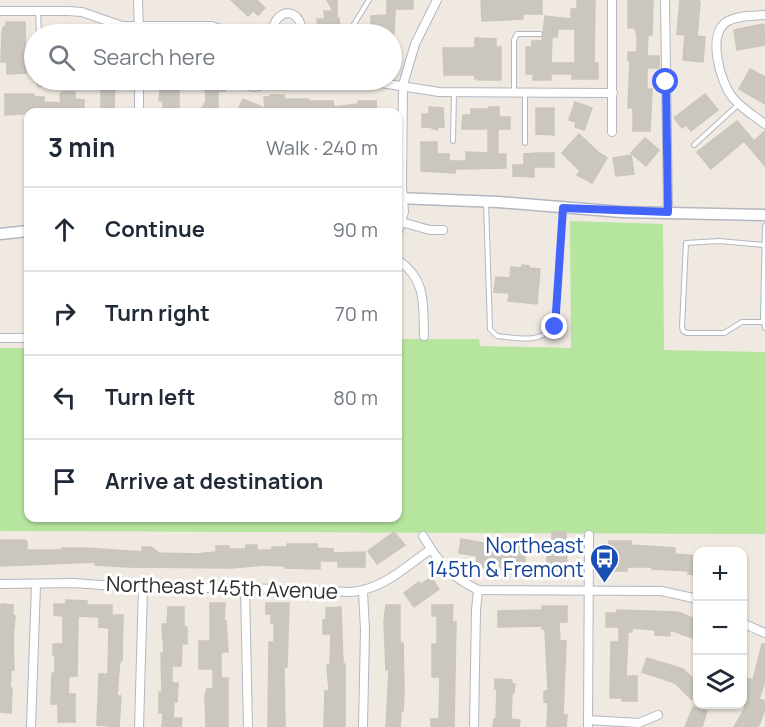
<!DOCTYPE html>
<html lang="en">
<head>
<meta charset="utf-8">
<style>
	body { margin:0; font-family:Manrope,sans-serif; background:#f2f2f3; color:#1f2937 }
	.controls { position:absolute; right:18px; bottom:18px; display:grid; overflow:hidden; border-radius:12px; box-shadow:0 2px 4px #0004 }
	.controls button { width:54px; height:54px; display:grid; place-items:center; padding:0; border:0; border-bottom:2px solid #e0e1e3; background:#fff; color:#1f2937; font:30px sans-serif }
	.stop { position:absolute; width:18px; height:18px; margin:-14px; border:4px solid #4264fb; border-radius:50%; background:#fff }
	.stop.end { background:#4264fb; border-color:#fff; box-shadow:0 2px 6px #0008 }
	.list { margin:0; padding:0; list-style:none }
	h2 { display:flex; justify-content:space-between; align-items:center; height:78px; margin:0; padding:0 24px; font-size:26px }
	h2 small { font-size:20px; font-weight:400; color:#747a83 }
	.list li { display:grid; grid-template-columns:39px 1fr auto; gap:18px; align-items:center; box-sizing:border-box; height:84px; padding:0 24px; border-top:2px solid #e0e1e3 }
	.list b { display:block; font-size:22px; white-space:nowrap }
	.list em { font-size:20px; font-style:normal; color:#747a83 }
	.icon { flex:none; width:33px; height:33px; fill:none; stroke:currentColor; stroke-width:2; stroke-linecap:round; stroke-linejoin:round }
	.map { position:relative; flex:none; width:765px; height:727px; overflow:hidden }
	.search { position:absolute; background:#fff; box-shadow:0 2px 4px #0004; left:24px; top:24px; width:378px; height:66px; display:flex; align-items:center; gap:15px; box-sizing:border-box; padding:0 21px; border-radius:33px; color:#747a83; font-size:22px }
	.panel { position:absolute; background:#fff; box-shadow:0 2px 4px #0004; left:24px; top:108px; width:378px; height:414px; border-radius:12px }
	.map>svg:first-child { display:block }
	.green { fill:#b6e59e }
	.building { fill:#cbc7bf; stroke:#cbc5ba; stroke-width:1.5; fill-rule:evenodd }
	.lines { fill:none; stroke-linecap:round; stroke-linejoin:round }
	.lane-casing { stroke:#b4b7c1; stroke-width:6 }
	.street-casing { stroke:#b4b7c1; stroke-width:10 }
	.secondary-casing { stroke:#b4b7c1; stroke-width:13 }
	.lane { stroke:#fff; stroke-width:4 }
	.street { stroke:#fff; stroke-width:8 }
	.secondary { stroke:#fff; stroke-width:10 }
	.route { stroke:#4264fb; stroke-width:8 }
	.labels { text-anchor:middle; stroke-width:6; stroke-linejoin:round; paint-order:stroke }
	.transit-label { font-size:21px; fill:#164399; stroke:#fff; text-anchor:end }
	.street-label { font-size:21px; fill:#2e2e2e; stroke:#fff }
</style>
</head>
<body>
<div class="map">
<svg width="765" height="727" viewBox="0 0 765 727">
	<rect width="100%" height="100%" fill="#efe9e1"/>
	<path class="green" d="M570 221 663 224 664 350 765 352V534L0 531V348H28V518H398V339H479L480 346 571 348Z"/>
	<g class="building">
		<path d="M231 0H257L265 8 258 15 253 11 248 16Z"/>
		<path d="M327 0H337V18H339L340 28 338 29V33L319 34 318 31 317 19H325L324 11H333Z"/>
		<path d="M387 0H413V9H395L394 34H371V16L387 15Z"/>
		<path d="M481 0H542V14H523V19L482 21Z"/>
		<path d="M577 0H595L594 63H598V79H572V74H551V80H533V74H526V47H532V41H542L545 16 571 19V9H577ZM558 29H575V63H551L552 37H557Z"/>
		<path d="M628 0H653L652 35H648L647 56H659V68H647V89H652L650 131H633V108H628L630 61H628V52H637V35L635 28H628Z"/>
		<path d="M680 0H698L700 2 697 36 705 37 703 62 683 60 685 35 677 34Z"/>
		<path d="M6 22H25L26 73 7 74V62H1L2 33 3 27H6Z"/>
		<path d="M763 24 765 27V45L737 50 734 30Z"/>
		<rect x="51" y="26" width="30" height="8"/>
		<path d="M475 38 496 39V47H501V80H478V78L475 79V75H444L443 48H475Z"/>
		<path d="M750 69 765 77V104L739 89Z"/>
		<path d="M101 80H115L114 112H101Z"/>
		<path d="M161 80H173V85H179V112H163V101H159Z"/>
		<path d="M205 80H225V91H218V112H200L206 101Z"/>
		<path d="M63 92H75V99L84 100V110L5 115V94H34V97H44V102L61 103 60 94Z"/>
		<path d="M705 94 718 110 691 131 686 125 682 128 674 118Z"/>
		<path d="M270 95H284V99H308V101H333L334 107 358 104V101H376L377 112H237L243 99 265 108 264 97H270Z"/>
		<path d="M575 102 592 108 584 130 575 127 576 122 569 120Z"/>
		<path d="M429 107 443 108 444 127H439L437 130 429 127H422V114H429Z"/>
		<path d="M489 107H499V117H510V129H498V154H506V168L455 169V173L421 171V142H437V154H449V161H466V152L488 153V129H462L463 115H471V109H489Z"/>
		<path d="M536 108H554V135L536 134Z"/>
		<path d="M737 121 754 141 765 131V166L744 141 711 169 697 152Z"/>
		<path d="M579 134 598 152 607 158 592 183 577 175 580 171 562 153Z"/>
		<path d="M645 138 659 150 646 166 631 153Z"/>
		<path d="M538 153H554V167H534V177L513 176V165H524V154Z"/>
		<path d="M631 155 634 174 616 176 613 158Z"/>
		<path d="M522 265 529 266V268L540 269 537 304 508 301 509 293 494 292 496 277 510 278 511 267 521 268Z"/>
		<path d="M394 532 405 545 377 564 368 551Z"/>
		<path d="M552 532H566L567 570 552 571V568H547V556H552Z"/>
		<path d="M461 539 494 545H525V562H508V569L476 567 477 556 459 553Z"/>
		<path d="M0 540H25L27 542V550H62V548H86L142 552V547H151L159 553 196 554 216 552V546H229V549H246V545H257V550H272V547H287V544H317V548L333 549V553L365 552V567H338V561H320V569L285 568V566L264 565 231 568 128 567 95 565V562L0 566Z"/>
		<path d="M609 541H631V545L675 548V554L698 556V575L688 574V571L652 569V567H627V571H612V560H609Z"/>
		<path d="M431 577 439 589 414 607 404 593 419 582 420 585Z"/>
		<path d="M66 600 87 601V605H112V615H123L122 661H120L119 670 117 696H121L119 727 97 725 99 674H108L109 628 99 627V617L78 616 77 676H69L68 694H75V722H58V704H51L52 673 55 674V655H53V644H63V616L54 615V604H66Z"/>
		<path d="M210 603H225L224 621H226L228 652H221V678H228V727H206L205 696 207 689H213V669H199V641H210Z"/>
		<path d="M266 603H289L287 667H284L285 727H268L269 642H274V623H271V614H266Z"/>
		<path d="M1 604 13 605V616H15L13 638 14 670H11L10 688H12L11 713 0 712Z"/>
		<path d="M386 605H400V643H403L404 692 403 711H401L400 727H386L389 670H386L384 621Z"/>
		<path d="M432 605H453L452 622H456L454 727H431V719H439L440 677H432V644H437V616H432Z"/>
		<path d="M542 606H567V622H559L560 641H566L563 715H567L566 727H547L548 703 544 702V691H548L545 629H542V626L498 627V611L542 610Z"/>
		<path d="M168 607H184V627H187V644L182 643 181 666H172V683H178L177 702H174L173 718H182L181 727H162L163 713H159V692H162L161 653 164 654 162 624H167Z"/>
		<path d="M341 607 343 664H345V727H324L325 691H329L327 665H330L331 634H323V620H326V608Z"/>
		<path d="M617 610 678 612 698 620V640L670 630V636L655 635V630L632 628V632H628L626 676H637V701H622V698H610L611 642H619V627H606V613H617Z"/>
		<path d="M762 644H765V681L759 699 765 701V709L760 723 758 727H734L746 706 742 705V687L746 678 753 680Z"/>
		<path d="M647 658 683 669 698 683V695L692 700 675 683 642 672Z"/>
		<path d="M495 679 512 680V684H515L514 693H512L511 719 520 720 519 727H493L494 719H496L497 689H495Z"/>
		<path d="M693 707 707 711 702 727H685Z"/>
	</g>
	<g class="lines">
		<defs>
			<g id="lane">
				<path d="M38 11 39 34"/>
				<path d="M348 34 369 0"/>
				<path d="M40 80V84"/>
				<path d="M514 92V40L517 34H540"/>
				<path d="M453 141 454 92"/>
				<path d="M525 143V93"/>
				<path d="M694 145 739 104"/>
				<path d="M486 202 490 329 497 336C519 338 537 344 555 327L563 210"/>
				<path d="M765 226 763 317 765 328"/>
				<path d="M763 322H742L724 333H687L683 331 682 327 686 243 719 241 765 245"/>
			</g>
			<g id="street">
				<path d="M138 0 139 34"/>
				<path d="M665 0 668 212"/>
				<path d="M0 11H68L82 12 122 26H212L234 34"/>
				<path d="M765 15C753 16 739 15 728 21 706 33 720 82 733 98 741 108 754 116 765 124"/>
				<path d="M271 34C274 29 273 22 279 17 291 6 305 21 300 34"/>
				<path d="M139 80V112"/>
				<path d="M243 80C249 89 260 89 267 80"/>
				<path d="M302 80 310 82 381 83 439 92 613 93"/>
				<path d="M612 132V0"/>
				<path d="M401 222 430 230H443"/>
				<path d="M398 231 404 212 402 186 403 85 415 44 437 0"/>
				<path d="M398 260C427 280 423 304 424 336"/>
				<path d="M0 338H28"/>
				<path d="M423 536C439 563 450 576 478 590L661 591 698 599"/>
				<path d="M0 584 74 583 143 588H245L351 592C384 589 405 567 431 549"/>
				<path d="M245 588 248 727"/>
				<path d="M363 591 365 630 363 727"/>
				<path d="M742 623 765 633"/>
				<path d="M588 720 639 723 658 715"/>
				<path d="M31 727 36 585"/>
				<path d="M139 727 143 588"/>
				<path d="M474 727 476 610 478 590"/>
				<path d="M588 727 589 535"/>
			</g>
			<g id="secondary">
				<path d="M398 198 498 202 622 212 765 215"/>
				<path d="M0 234 28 231"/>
			</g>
		</defs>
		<use href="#lane" class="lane-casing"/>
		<use href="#street" class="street-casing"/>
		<use href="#secondary" class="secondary-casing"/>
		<use href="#lane" class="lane"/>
		<use href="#street" class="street"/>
		<use href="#secondary" class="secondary"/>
	</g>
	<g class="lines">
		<path class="route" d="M555 327 563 208 668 212 666 82"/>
	</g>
	<defs>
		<symbol id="bus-pin" viewBox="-11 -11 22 30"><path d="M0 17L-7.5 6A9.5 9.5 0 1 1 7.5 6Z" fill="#1a4fb4" stroke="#fff"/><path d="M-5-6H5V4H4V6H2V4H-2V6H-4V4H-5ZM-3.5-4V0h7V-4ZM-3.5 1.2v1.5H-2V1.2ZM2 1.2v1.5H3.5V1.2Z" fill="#fff"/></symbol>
	</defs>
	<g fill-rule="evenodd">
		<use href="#bus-pin" x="588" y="542" width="33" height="45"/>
	</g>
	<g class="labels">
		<g class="transit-label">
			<text x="584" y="553">Northeast<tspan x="584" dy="24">145th &amp; Fremont</tspan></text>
		</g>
		<g class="street-label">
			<text transform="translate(222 588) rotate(2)" y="7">Northeast 145th Avenue</text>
		</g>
	</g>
</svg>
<div class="controls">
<button>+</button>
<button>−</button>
<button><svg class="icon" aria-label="layers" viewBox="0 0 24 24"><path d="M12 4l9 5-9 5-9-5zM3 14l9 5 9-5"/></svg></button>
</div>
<div class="stop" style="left:666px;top:82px"></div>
<div class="stop end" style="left:555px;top:327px"></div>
<div class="search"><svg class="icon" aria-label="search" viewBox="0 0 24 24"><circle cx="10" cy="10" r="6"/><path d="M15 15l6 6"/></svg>Search here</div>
<section class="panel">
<h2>3 min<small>Walk · 240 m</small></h2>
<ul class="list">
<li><svg class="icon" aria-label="ahead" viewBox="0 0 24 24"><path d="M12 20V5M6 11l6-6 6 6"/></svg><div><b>Continue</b></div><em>90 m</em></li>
<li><svg class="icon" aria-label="right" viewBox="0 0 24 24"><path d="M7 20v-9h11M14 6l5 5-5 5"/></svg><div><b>Turn right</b></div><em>70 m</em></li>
<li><svg class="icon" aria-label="left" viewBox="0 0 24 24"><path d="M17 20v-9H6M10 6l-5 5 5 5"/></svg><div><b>Turn left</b></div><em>80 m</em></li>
<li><svg class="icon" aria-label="arrive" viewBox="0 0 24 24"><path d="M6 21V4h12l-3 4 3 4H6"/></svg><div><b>Arrive at destination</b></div></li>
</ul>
</section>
</div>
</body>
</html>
